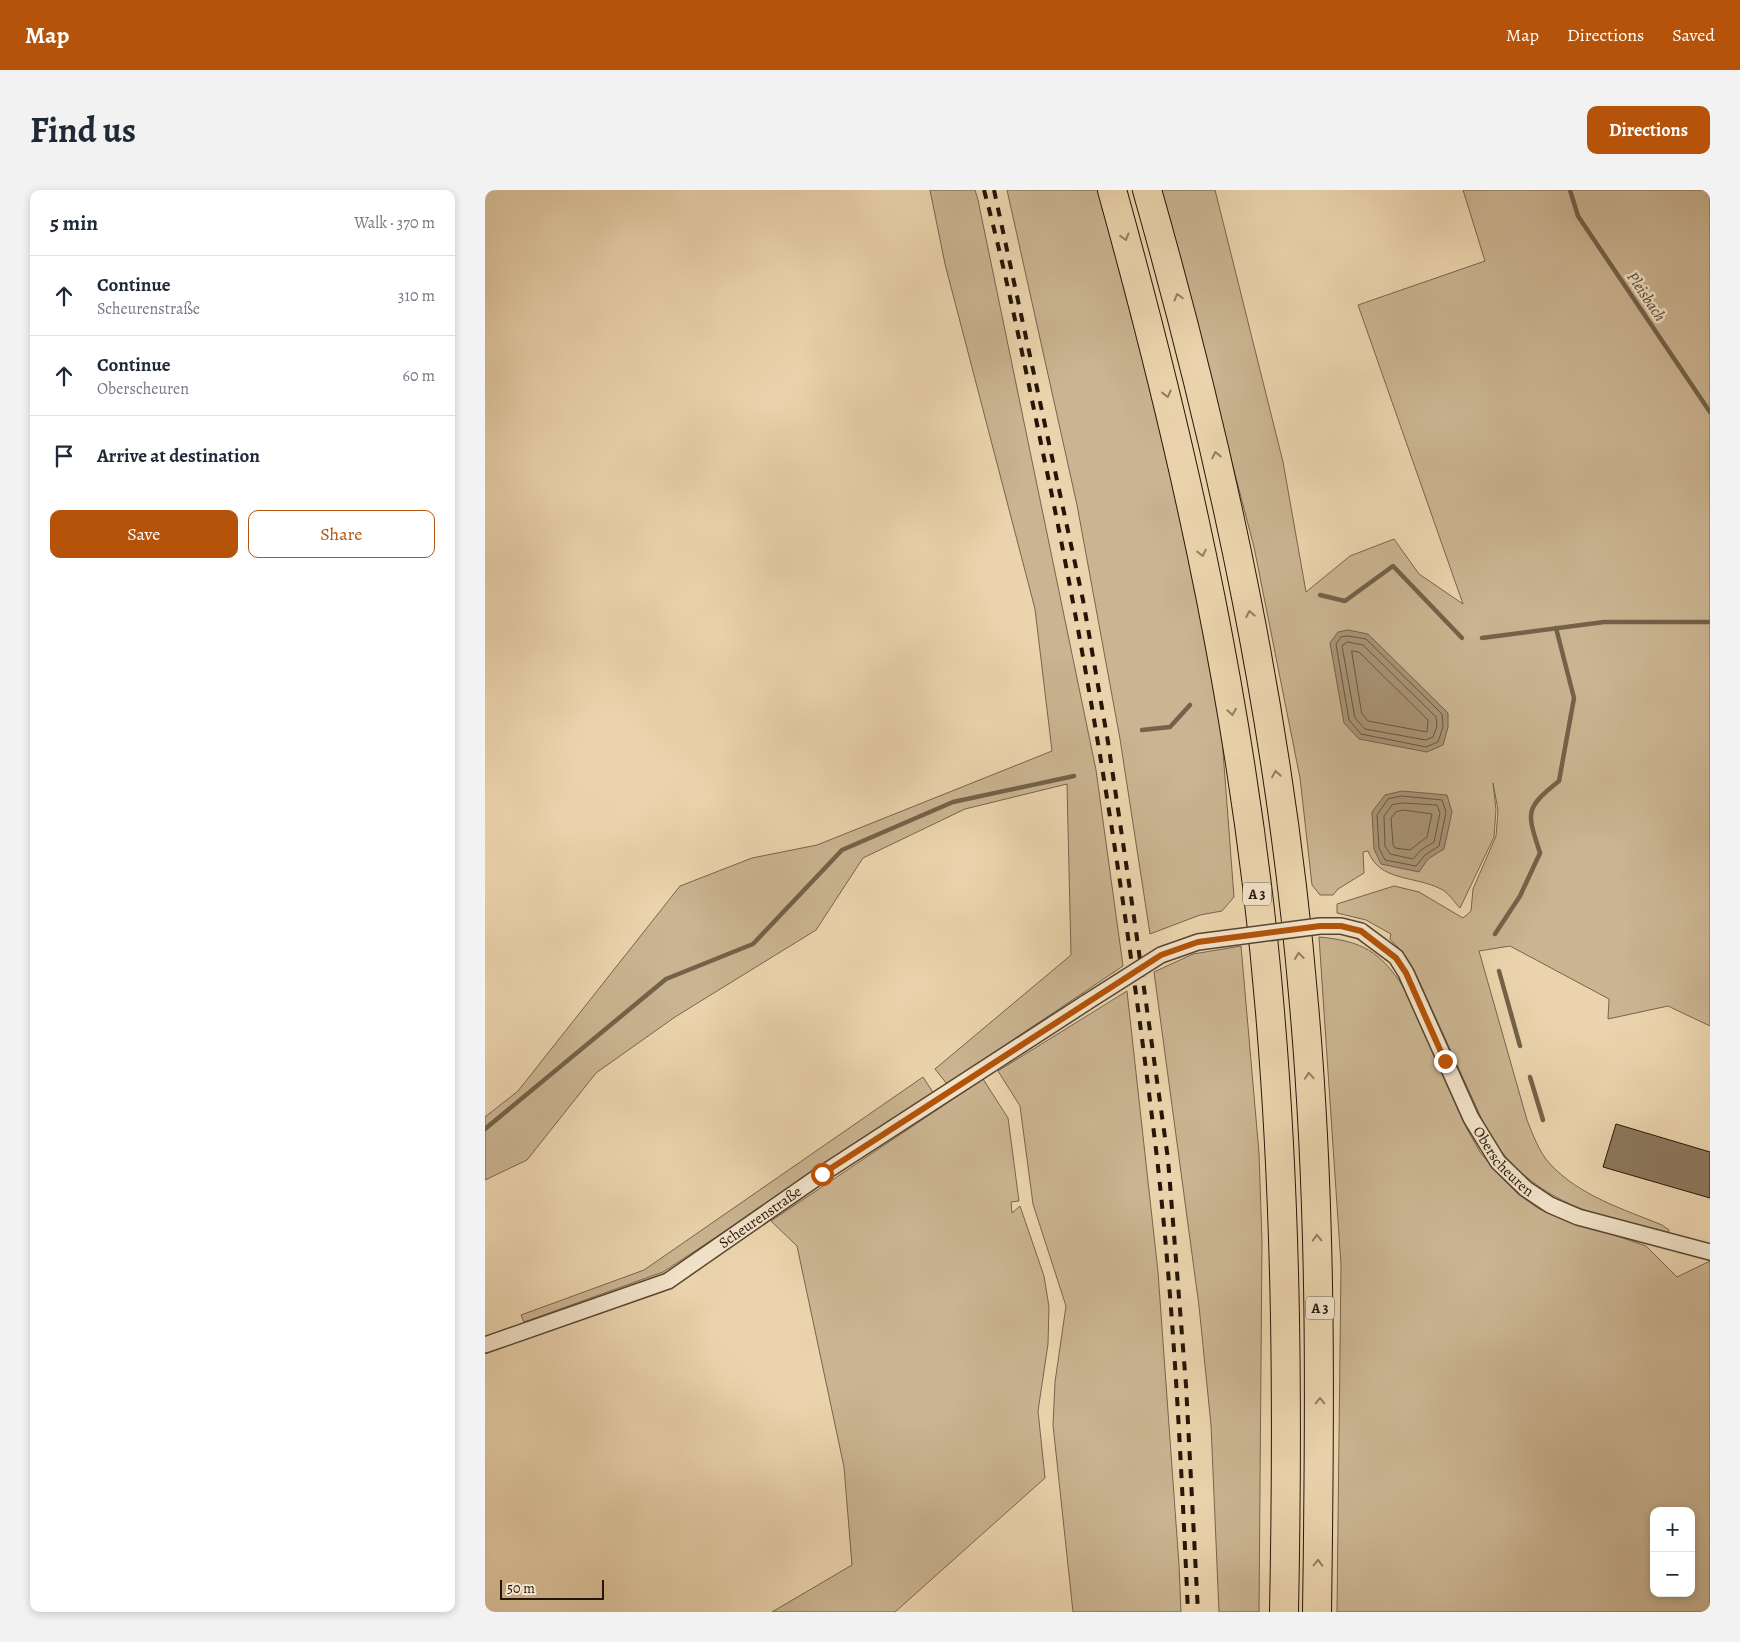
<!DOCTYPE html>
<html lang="en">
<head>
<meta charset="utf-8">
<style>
	body { margin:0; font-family:Alegreya,serif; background:#f2f2f3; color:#1f2937 }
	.controls { position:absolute; right:15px; bottom:15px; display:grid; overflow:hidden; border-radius:10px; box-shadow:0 2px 8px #0003 }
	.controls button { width:45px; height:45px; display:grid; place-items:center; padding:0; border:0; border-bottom:1px solid #e0e1e3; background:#fff; color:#1f2937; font:25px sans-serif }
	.scale { position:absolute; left:15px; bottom:12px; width:104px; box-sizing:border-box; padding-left:5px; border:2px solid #261507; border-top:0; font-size:14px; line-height:18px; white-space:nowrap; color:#261507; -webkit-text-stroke:4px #f2e3ca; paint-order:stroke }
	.stop { position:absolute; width:15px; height:15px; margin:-11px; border:4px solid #b45309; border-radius:50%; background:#fff }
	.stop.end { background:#b45309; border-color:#fff; box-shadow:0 1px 5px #0008 }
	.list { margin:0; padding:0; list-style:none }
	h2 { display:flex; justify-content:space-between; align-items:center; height:65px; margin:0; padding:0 20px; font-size:21px }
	h2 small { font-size:16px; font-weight:400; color:#747a83 }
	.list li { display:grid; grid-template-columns:32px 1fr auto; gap:15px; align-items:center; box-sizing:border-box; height:80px; padding:0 20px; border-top:1px solid #e0e1e3 }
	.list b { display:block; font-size:19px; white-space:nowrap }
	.list p { margin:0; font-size:16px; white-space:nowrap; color:#747a83 }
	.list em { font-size:16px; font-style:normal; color:#747a83 }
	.actions { display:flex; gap:10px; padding:15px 20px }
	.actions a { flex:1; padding:11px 0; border:1px solid #b45309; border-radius:10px; text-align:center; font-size:18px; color:#b45309 }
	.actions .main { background:#b45309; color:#fff }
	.icon { flex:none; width:28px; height:28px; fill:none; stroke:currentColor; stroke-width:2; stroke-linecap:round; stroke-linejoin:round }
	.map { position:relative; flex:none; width:1225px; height:1422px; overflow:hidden; border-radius:10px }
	header { display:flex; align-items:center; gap:30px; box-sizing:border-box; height:70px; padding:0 25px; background:#b45309; color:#fff }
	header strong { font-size:24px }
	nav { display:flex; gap:28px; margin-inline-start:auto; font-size:18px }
	.intro { display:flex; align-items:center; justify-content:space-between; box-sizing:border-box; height:120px; padding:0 30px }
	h1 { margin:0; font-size:35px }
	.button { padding:12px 22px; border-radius:10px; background:#b45309; color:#fff; font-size:18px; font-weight:700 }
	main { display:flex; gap:30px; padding:0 30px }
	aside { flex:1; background:#fff; border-radius:10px; box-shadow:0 2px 8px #0003 }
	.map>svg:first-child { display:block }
	.green { fill:#cab491; stroke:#78644c; fill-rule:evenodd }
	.water { fill:#a89375; stroke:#746149 }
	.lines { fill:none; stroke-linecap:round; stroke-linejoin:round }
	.shore { stroke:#67543e; stroke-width:1 }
	.stream { stroke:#746149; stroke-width:4.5 }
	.building { fill:#8c785d; stroke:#261507 }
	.minor-casing { stroke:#574530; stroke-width:18 }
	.motorway-casing { stroke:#261507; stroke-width:30 }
	.minor { stroke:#f2e3ca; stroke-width:15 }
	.motorway { stroke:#ebd4ad; stroke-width:28 }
	.rail { stroke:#261507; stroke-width:4; stroke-dasharray:9 9; stroke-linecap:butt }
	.minor-bridge-casing { stroke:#574530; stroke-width:18; stroke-linecap:butt }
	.minor-bridge { stroke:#f2e3ca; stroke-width:15 }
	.oneway { stroke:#927e62 }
	.route { stroke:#b45309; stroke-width:6 }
	.labels { text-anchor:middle; stroke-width:5; stroke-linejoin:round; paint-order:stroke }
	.shield { fill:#f2e3ca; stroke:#635342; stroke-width:1 }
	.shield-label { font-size:14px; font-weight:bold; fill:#261507 }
	.street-label { font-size:15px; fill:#261507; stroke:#f2e3ca }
	.water-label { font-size:16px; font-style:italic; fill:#5a4733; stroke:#f2e3ca }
</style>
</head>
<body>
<header>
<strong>Map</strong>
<nav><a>Map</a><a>Directions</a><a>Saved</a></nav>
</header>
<div class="intro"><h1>Find us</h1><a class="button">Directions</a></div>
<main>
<aside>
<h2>5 min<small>Walk · 370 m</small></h2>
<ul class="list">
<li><svg class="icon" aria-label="ahead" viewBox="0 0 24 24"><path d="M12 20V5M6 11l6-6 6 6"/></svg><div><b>Continue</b><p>Scheurenstraße</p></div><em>310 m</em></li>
<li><svg class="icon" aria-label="ahead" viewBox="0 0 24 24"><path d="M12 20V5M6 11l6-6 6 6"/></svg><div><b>Continue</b><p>Oberscheuren</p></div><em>60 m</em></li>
<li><svg class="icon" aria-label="arrive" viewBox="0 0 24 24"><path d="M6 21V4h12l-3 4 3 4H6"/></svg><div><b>Arrive at destination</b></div></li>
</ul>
<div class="actions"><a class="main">Save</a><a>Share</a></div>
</aside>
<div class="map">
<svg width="1225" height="1422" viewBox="0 0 1225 1422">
	<rect width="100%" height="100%" fill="#ebd4ad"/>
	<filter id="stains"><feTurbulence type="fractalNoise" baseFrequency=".004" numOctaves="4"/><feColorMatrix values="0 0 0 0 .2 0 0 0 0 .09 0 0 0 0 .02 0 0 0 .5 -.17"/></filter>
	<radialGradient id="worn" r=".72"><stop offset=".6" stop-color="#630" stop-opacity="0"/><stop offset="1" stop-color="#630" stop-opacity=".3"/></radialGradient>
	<g class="green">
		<path d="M445 0H490L493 10 611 580 638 776 462 894 450 879 586 765 582 594 480 619 378 668 331 740 190 827 111 883 42 970 0 990V927L33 901 195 696 267 668 332 655 567 561 550 419 460 74Z"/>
		<path d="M522 0H620L691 297 736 535 749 707 737 721 715 725 665 744 635 549 592 315Z"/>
		<path d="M673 0H730L798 272 821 402 865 366 909 349 934 384 978 414 873 115 1000 71 978 0H1225V836L1183 816 1123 829 1124 809 1025 756 994 761 1042 930C1048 945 1054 962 1065 974 1095 1006 1138 1019 1177 1035L1184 1040 1183 1045C1107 1023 1052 1015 1004 945L929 780 920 765 905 749 906 744 881 730 852 723V714L909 696 934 702 978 728 986 721 988 699 1011 646 1013 620 1008 593 1011 620 1009 647 975 718C969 712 963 702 956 699 928 685 895 692 883 661L878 662 879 683 853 699 848 705H835L827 695 815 588 769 357 695 73Z"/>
		<path d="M834 747C877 751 895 761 919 798L981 937 995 962 1013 984 1033 1004 1054 1019 1161 1056 1192 1087 1225 1071V1422H852L856 1075ZM1169 1321H1206V1403H1169Z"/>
		<path d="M756 756 774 963 777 1051 774 1422H734L726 1235 714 1116 669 782 708 764Z"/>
		<path d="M642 801 673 1082 694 1375 696 1422H588L568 1235 570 1192 581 1116 548 1014 535 916 513 881Z"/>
		<path d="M438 887 449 904 178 1082 39 1132 36 1125 159 1080Z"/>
		<path d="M498 889 523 928 534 1011 526 1012 527 1023 535 1016 559 1086 564 1117 563 1154 553 1221 560 1288 410 1422H287L367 1375 359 1277 312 1056 286 1031Z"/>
	</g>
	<g class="water">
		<path d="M863 440 883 444 963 523V537L958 555 942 562 874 549 859 533 845 453 853 442Z"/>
		<path d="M917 601 962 605 967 622 959 659 943 669 934 682 896 674 889 659 887 622 900 605Z"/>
	</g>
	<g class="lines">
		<g class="shore">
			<path d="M863 446 881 449 957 524 958 537 953 552 941 557 876 544 864 530 851 454 856 447Z"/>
			<path d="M863 452 878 455 951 527 952 536 948 547 941 550 880 539 870 528 857 456Z"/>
			<path d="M867 461 874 462 943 530 942 542 883 531 877 524Z"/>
			<path d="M917 606 957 610 961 622 954 656 940 665 931 676 900 670 894 658 892 625 903 609Z"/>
			<path d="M917 613 952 615 955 623 949 652 936 660 928 669 905 664 900 656 899 626 907 615Z"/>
			<path d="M918 620 947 624 942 647 925 660 910 658 908 654 906 628 911 622Z"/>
		</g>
		<g class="stream">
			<path d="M1085 0 1093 26 1225 222"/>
			<path d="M835 405 860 411 908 376 977 448"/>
			<path d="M997 448 1119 432H1225"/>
			<path d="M657 540 685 537 705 515"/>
			<path d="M1010 744 1035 706 1055 663C1042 622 1039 619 1074 591L1089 508 1071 438"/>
			<path d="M1014 781 1035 856"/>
			<path d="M1045 887 1058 930"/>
			<path d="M0 939 181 789 268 754 357 660 468 612 589 586"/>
		</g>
	</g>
	<path class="building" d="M1131 934 1225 962V1008L1118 977Z"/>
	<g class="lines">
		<defs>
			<g id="minor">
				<path id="s1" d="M876 741 911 767 921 783 986 928 1013 972 1041 999 1065 1015 1093 1027 1225 1062"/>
				<path id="s2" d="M0 1155 183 1091 337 984 602 812"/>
			</g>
			<g id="motorway">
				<path d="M627 0C702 269 762 543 785 822 802 1022 803 1222 799 1422"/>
				<path d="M662 0C738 267 796 538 819 815 837 1017 835 1219 832 1422"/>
			</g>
		</defs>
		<use href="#minor" class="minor-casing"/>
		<use href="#motorway" class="motorway-casing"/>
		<use href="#minor" class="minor"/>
		<use href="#motorway" class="motorway"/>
		<g class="rail">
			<path d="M499 0C525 97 544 198 565 296 611 518 645 743 672 968 689 1118 696 1271 703 1422"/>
			<path d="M509 0 598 410 623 552 648 720 683 969 701 1195 713 1422"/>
		</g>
		<defs>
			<path id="minor-bridge" d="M602 812 676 765 713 752 835 736H856L876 741"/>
		</defs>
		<use href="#minor-bridge" class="minor-bridge-casing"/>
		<use href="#minor-bridge" class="minor-bridge"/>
	</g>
	<defs><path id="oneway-chevron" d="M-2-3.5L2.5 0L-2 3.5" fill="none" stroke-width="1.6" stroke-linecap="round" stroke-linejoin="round" transform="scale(1.25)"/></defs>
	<g class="oneway">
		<use href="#oneway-chevron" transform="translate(640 47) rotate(75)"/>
		<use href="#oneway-chevron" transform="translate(693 107) rotate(-106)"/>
		<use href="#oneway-chevron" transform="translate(682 204) rotate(76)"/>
		<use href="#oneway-chevron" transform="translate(731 265) rotate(-102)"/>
		<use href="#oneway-chevron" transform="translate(717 363) rotate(78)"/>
		<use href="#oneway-chevron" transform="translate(765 424) rotate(-100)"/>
		<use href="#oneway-chevron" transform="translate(747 522) rotate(81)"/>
		<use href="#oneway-chevron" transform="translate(791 584) rotate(-99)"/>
		<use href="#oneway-chevron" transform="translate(814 766) rotate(-96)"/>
		<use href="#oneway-chevron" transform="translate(824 886) rotate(-94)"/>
		<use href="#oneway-chevron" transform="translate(832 1048) rotate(-92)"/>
		<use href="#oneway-chevron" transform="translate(835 1211) rotate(-90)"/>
		<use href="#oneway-chevron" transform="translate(833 1373) rotate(-89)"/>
	</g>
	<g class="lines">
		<path class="route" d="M337 984 676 765 713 752 835 736H856L876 741 911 768 921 783 960 871"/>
	</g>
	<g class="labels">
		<g class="shield">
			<rect x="758" y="692.5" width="28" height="23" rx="4"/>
			<rect x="821" y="1106.5" width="28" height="23" rx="4"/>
		</g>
		<g class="shield-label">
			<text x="772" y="709">A 3</text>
			<text x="835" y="1123">A 3</text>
		</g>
		<g class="street-label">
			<text dy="5" stroke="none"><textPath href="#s1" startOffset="276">Oberscheuren</textPath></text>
			<text dy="5" stroke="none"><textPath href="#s2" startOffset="306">Scheurenstraße</textPath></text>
		</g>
		<g class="water-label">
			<text transform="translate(1162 106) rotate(56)" y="6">Pleisbach</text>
		</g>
	</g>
	<rect width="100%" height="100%" filter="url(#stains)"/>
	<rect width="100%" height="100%" fill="url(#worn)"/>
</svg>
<div class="controls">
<button>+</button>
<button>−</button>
</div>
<div class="scale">50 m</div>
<div class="stop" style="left:337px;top:984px"></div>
<div class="stop end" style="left:960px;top:871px"></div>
</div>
</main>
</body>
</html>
